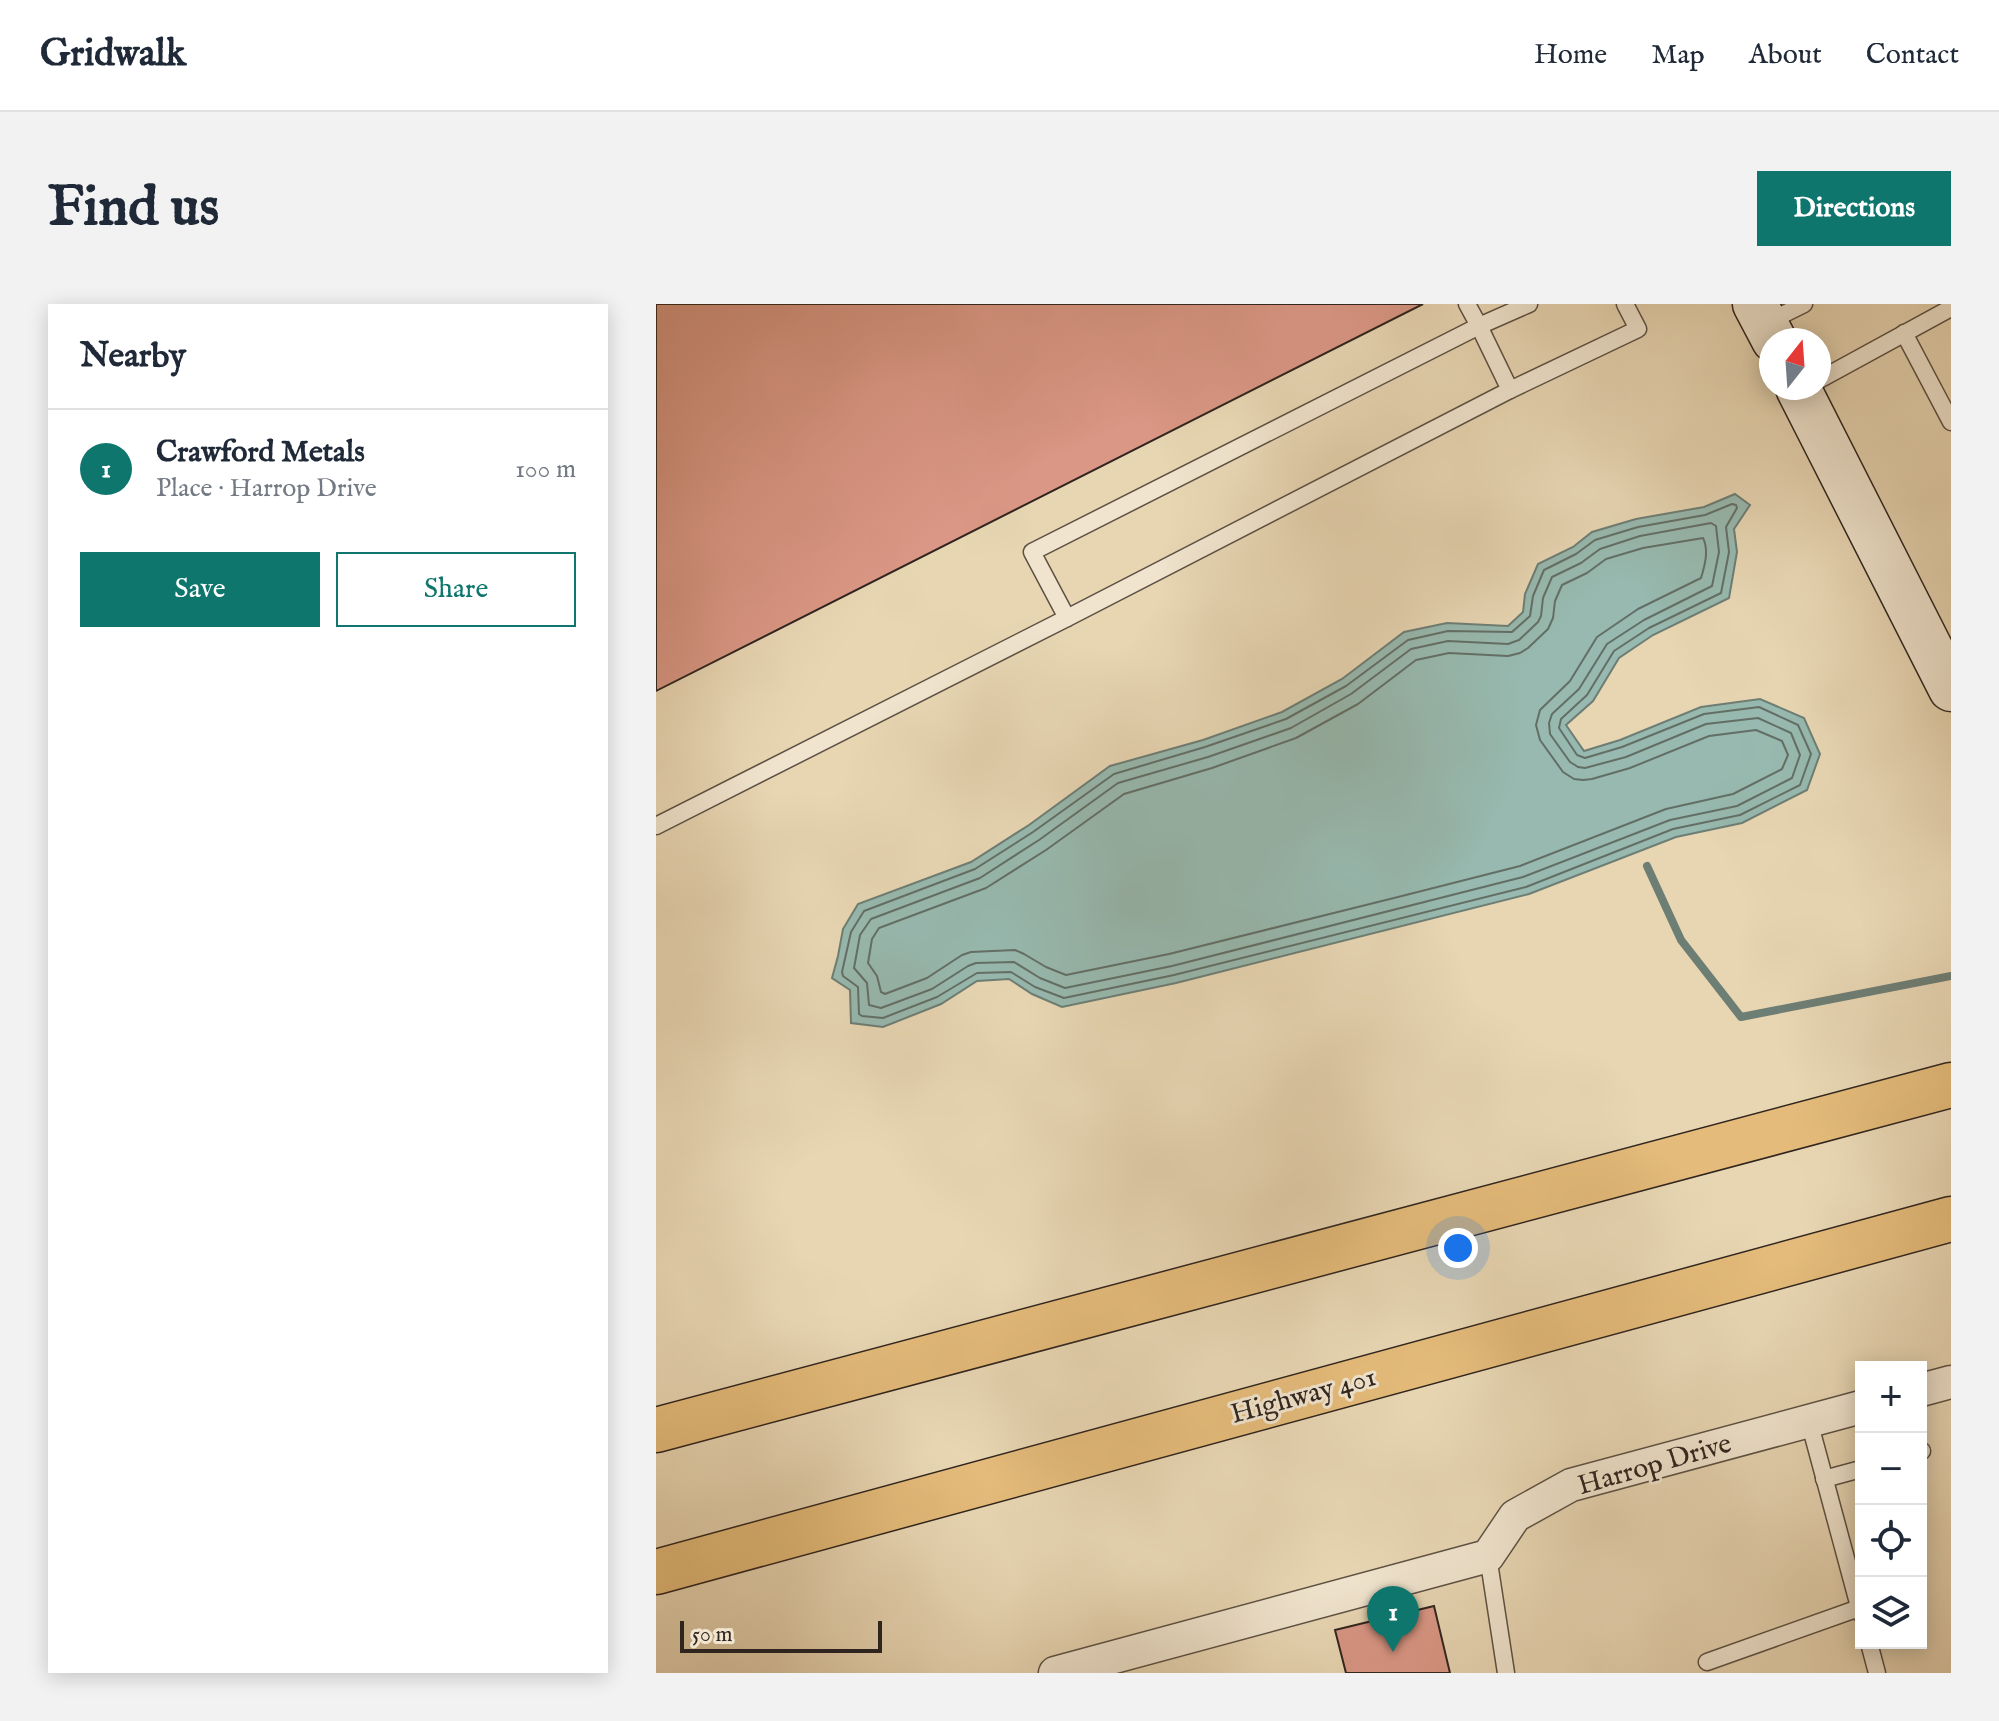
<!DOCTYPE html>
<html lang="en">
<head>
<meta charset="utf-8">
<style>
	body { margin:0; font-family:"IM FELL English",serif; background:#f2f2f3; color:#1f2937 }
	.controls { position:absolute; right:24px; bottom:24px; display:grid; overflow:hidden; border-radius:0px; box-shadow:0 4px 20px #0003 }
	.controls button { width:72px; height:72px; display:grid; place-items:center; padding:0; border:0; border-bottom:2px solid #e0e1e3; background:#fff; color:#1f2937; font:40px sans-serif }
	.compass { position:absolute; left:1103px; top:24px; width:72px; height:72px; border-radius:50%; background:#fff; box-shadow:0 4px 20px #0003; rotate:17deg }
	.scale { position:absolute; left:24px; bottom:20px; width:202px; box-sizing:border-box; padding-left:8px; border:4px solid #2f251e; border-top:0; font-size:22px; line-height:28px; white-space:nowrap; color:#2f251e; -webkit-text-stroke:6px #f0e4ce; paint-order:stroke }
	.you { position:absolute; left:802px; top:944px; width:28px; height:28px; margin:-20px; border:6px solid #fff; border-radius:50%; background:#1a73e8; box-shadow:0 0 0 12px #1a73e833 }
	.badge { display:grid; place-items:center; width:52px; height:52px; border-radius:50%; background:#0f766e; color:#fff; font-size:26px; font-weight:700 }
	.pin { position:absolute; translate:-50% -66px; filter:drop-shadow(0 2px 4px #0008) }
	.pin::after { content:''; position:absolute; top:42px; width:28px; height:24px; background:inherit; clip-path:polygon(0 0,100% 0,50% 100%) }
	.list { margin:0; padding:0; list-style:none }
	h2 { display:flex; justify-content:space-between; align-items:center; height:104px; margin:0; padding:0 32px; font-size:34px }
	h2 small { font-size:26px; font-weight:400; color:#747a83 }
	.list li { display:grid; grid-template-columns:52px 1fr auto; gap:24px; align-items:center; box-sizing:border-box; height:120px; padding:0 32px; border-top:2px solid #e0e1e3 }
	.list b { display:block; font-size:30px; white-space:nowrap }
	.list p { margin:0; font-size:26px; white-space:nowrap; color:#747a83 }
	.list em { font-size:26px; font-style:normal; color:#747a83 }
	.actions { display:flex; gap:16px; padding:24px 32px }
	.actions a { flex:1; padding:18px 0; border:2px solid #0f766e; border-radius:0px; text-align:center; font-size:28px; color:#0f766e }
	.actions .main { background:#0f766e; color:#fff }
	.icon { flex:none; width:44px; height:44px; fill:none; stroke:currentColor; stroke-width:2; stroke-linecap:round; stroke-linejoin:round }
	.map { position:relative; flex:none; width:1295px; height:1369px; overflow:hidden; border-radius:0px }
	header { display:flex; align-items:center; gap:48px; box-sizing:border-box; height:112px; padding:0 40px; background:#fff; border-bottom:2px solid #e0e1e3 }
	header strong { font-size:38px }
	nav { display:flex; gap:44px; margin-inline-start:auto; font-size:28px }
	.intro { display:flex; align-items:center; justify-content:space-between; box-sizing:border-box; height:192px; padding:0 48px }
	h1 { margin:0; font-size:56px }
	.button { padding:20px 36px; border-radius:0px; background:#0f766e; color:#fff; font-size:28px; font-weight:700 }
	main { display:flex; gap:48px; padding:0 48px }
	aside { flex:1; background:#fff; border-radius:0px; box-shadow:0 4px 20px #0003 }
	.map>svg:first-child { display:block }
	.water { fill:#97b9af; stroke:#6d7e75; stroke-width:2 }
	.lines { fill:none; stroke-linecap:round; stroke-linejoin:round }
	.shore { stroke:#636f66; stroke-width:2 }
	.stream { stroke:#6d7e75; stroke-width:8 }
	.building { fill:#da9785; stroke:#2f251e; stroke-width:2 }
	.lane-casing { stroke:#5d5143; stroke-width:19 }
	.street-casing { stroke:#5d5143; stroke-width:35 }
	.secondary-casing { stroke:#2f251e; stroke-width:47 }
	.highway-casing { stroke:#2f251e; stroke-width:47 }
	.lane { stroke:#f0e4ce; stroke-width:16 }
	.street { stroke:#f0e4ce; stroke-width:32 }
	.secondary { stroke:#f0e4ce; stroke-width:44 }
	.highway { stroke:#e4bb7a; stroke-width:44 }
	.labels { text-anchor:middle; stroke-width:6; stroke-linejoin:round; paint-order:stroke }
	.street-label { font-size:28px; fill:#2f251e; stroke:#f0e4ce }
</style>
</head>
<body>
<header>
<strong>Gridwalk</strong>
<nav><a>Home</a><a>Map</a><a>About</a><a>Contact</a></nav>
</header>
<div class="intro"><h1>Find us</h1><a class="button">Directions</a></div>
<main>
<aside>
<h2>Nearby<small></small></h2>
<ul class="list">
<li><span class="badge">1</span><div><b>Crawford Metals</b><p>Place · Harrop Drive</p></div><em>100 m</em></li>
</ul>
<div class="actions"><a class="main">Save</a><a>Share</a></div>
</aside>
<div class="map">
<svg width="1295" height="1369" viewBox="0 0 1295 1369">
	<rect width="100%" height="100%" fill="#e8d6b3"/>
	<filter id="stains"><feTurbulence type="fractalNoise" baseFrequency=".0025" numOctaves="4"/><feColorMatrix values="0 0 0 0 .2 0 0 0 0 .09 0 0 0 0 .02 0 0 0 .5 -.17"/></filter>
	<radialGradient id="worn" r=".72"><stop offset=".6" stop-color="#630" stop-opacity="0"/><stop offset="1" stop-color="#630" stop-opacity=".3"/></radialGradient>
	<path class="water" d="M1079 190 1094 201 1078 225 1081 248 1073 294 997 331 963 354 937 397 910 421 928 447 964 436 1045 403 1104 395 1148 414 1164 450 1151 486 1086 519 1020 533 873 590 520 679 406 703 376 690 353 675 321 677 285 700 227 723 195 719 194 686 176 674 182 652 187 625 202 600 315 558 373 521 454 462 547 436 626 408 686 375 748 328 791 319 852 322 867 308 869 290 882 260 917 243 936 228 980 215 1048 203Z"/>
	<g class="lines">
		<g class="shore">
			<path d="M1076 200 1080 201 1081 204 1070 223 1073 248 1065 289 993 324 958 347 931 391 905 415 903 424 921 451 929 454 966 443 1048 410 1103 403 1142 421 1155 450 1144 481 1084 511 1017 525 870 583 518 671 408 694 379 683 355 668 321 669 281 693 227 714 206 712 203 710 202 683 187 672 186 668 195 628 208 607 319 565 377 528 458 470 549 443 630 415 690 382 752 336 792 327 856 328 874 312 877 292 888 266 920 250 939 236 982 223 1049 211Z"/>
			<path d="M1055 219 1060 222 1063 248 1056 282 988 316 951 340 923 385 896 410 893 419 894 430 914 458 922 463 929 464 970 453 1050 420 1102 414 1135 429 1144 451 1136 474 1081 502 1014 516 867 573 516 662 409 684 384 674 358 658 320 659 312 662 276 685 225 704 213 701 211 679 198 664 204 631 215 615 324 574 383 536 462 479 552 453 635 424 695 390 755 345 792 337 852 340 863 336 882 318 885 312 887 294 896 273 925 259 944 245 984 232Z"/>
			<path d="M1047 234C1053 246 1049 261 1045 274L982 305 941 333 914 377 884 406 880 421 884 436 907 468 918 475 927 476 936 475 974 464 1053 432 1100 426 1126 437 1132 451 1126 465 1077 490 1010 505 864 562 742 593 513 650 410 671 390 663 368 650 359 646 315 648 306 651 271 674 229 690 225 688 221 672 212 659 216 635 223 624 330 584 390 546 468 490 556 464 640 434 702 400 760 356 793 349 852 352 864 349 872 344 892 325 897 314 899 297 906 281 931 269 950 255 987 244Z"/>
		</g>
		<path class="stream" d="M991 562 1025 636 1085 713 1295 672"/>
	</g>
	<g class="building">
		<path d="M0 0H767L0 387Z"/>
		<path d="M778 1302 794 1369H690L679 1326Z"/>
	</g>
	<g class="lines">
		<defs>
			<g id="lane">
				<path d="M1110 19 1148 0"/>
				<path d="M1248 29 1295 118"/>
				<path d="M1163 76 1295 4"/>
				<path d="M854 86 982 25 969 0"/>
				<path d="M411 314 376 248 823 22 811 0"/>
				<path d="M0 522 411 314 854 86 823 22 873 0"/>
				<path d="M1153 1117 1205 1310"/>
				<path d="M1265 1147H1266"/>
				<path d="M1168 1175 1205 1165"/>
				<path d="M832 1252 850 1369"/>
				<path d="M1213 1339 1221 1369"/>
				<path d="M1051 1358 1203 1304"/>
			</g>
			<g id="street">
				<path d="M1265 1086 1295 1078"/>
				<path d="M399 1369 832 1252 859 1212 915 1181 1205 1103"/>
			</g>
			<g id="secondary">
				<path d="M1099 0 1118 36"/>
				<path d="M1142 84 1295 385"/>
			</g>
			<g id="highway">
				<path d="M0 1126 1295 781"/>
				<path d="M0 1268 1295 915"/>
			</g>
		</defs>
		<use href="#lane" class="lane-casing"/>
		<use href="#street" class="street-casing"/>
		<use href="#secondary" class="secondary-casing"/>
		<use href="#highway" class="highway-casing"/>
		<use href="#lane" class="lane"/>
		<use href="#street" class="street"/>
		<use href="#secondary" class="secondary"/>
		<use href="#highway" class="highway"/>
	</g>
	<g class="labels">
		<g class="street-label">
			<text transform="translate(647 1090) rotate(-15)" y="10">Highway 401</text>
			<text transform="translate(998 1159) rotate(-16)" y="10">Harrop Drive</text>
		</g>
	</g>
	<rect width="100%" height="100%" filter="url(#stains)"/>
	<rect width="100%" height="100%" fill="url(#worn)"/>
</svg>
<div class="controls">
<button>+</button>
<button>−</button>
<button><svg class="icon" aria-label="locate" viewBox="0 0 24 24"><circle cx="12" cy="12" r="6"/><path d="M12 2v4M12 18v4M2 12h4M18 12h4"/></svg></button>
<button><svg class="icon" aria-label="layers" viewBox="0 0 24 24"><path d="M12 4l9 5-9 5-9-5zM3 14l9 5 9-5"/></svg></button>
</div>
<svg class="compass" viewBox="-18 -18 36 36"><path d="M0-13l5 13h-10z" fill="#e53935"/><path d="M0 13l5-13h-10z" fill="#747a83"/></svg>
<div class="scale">50 m</div>
<div class="you"></div>
<div class="pin badge" style="left:737px;top:1348px">1</div>
</div>
</main>
</body>
</html>
